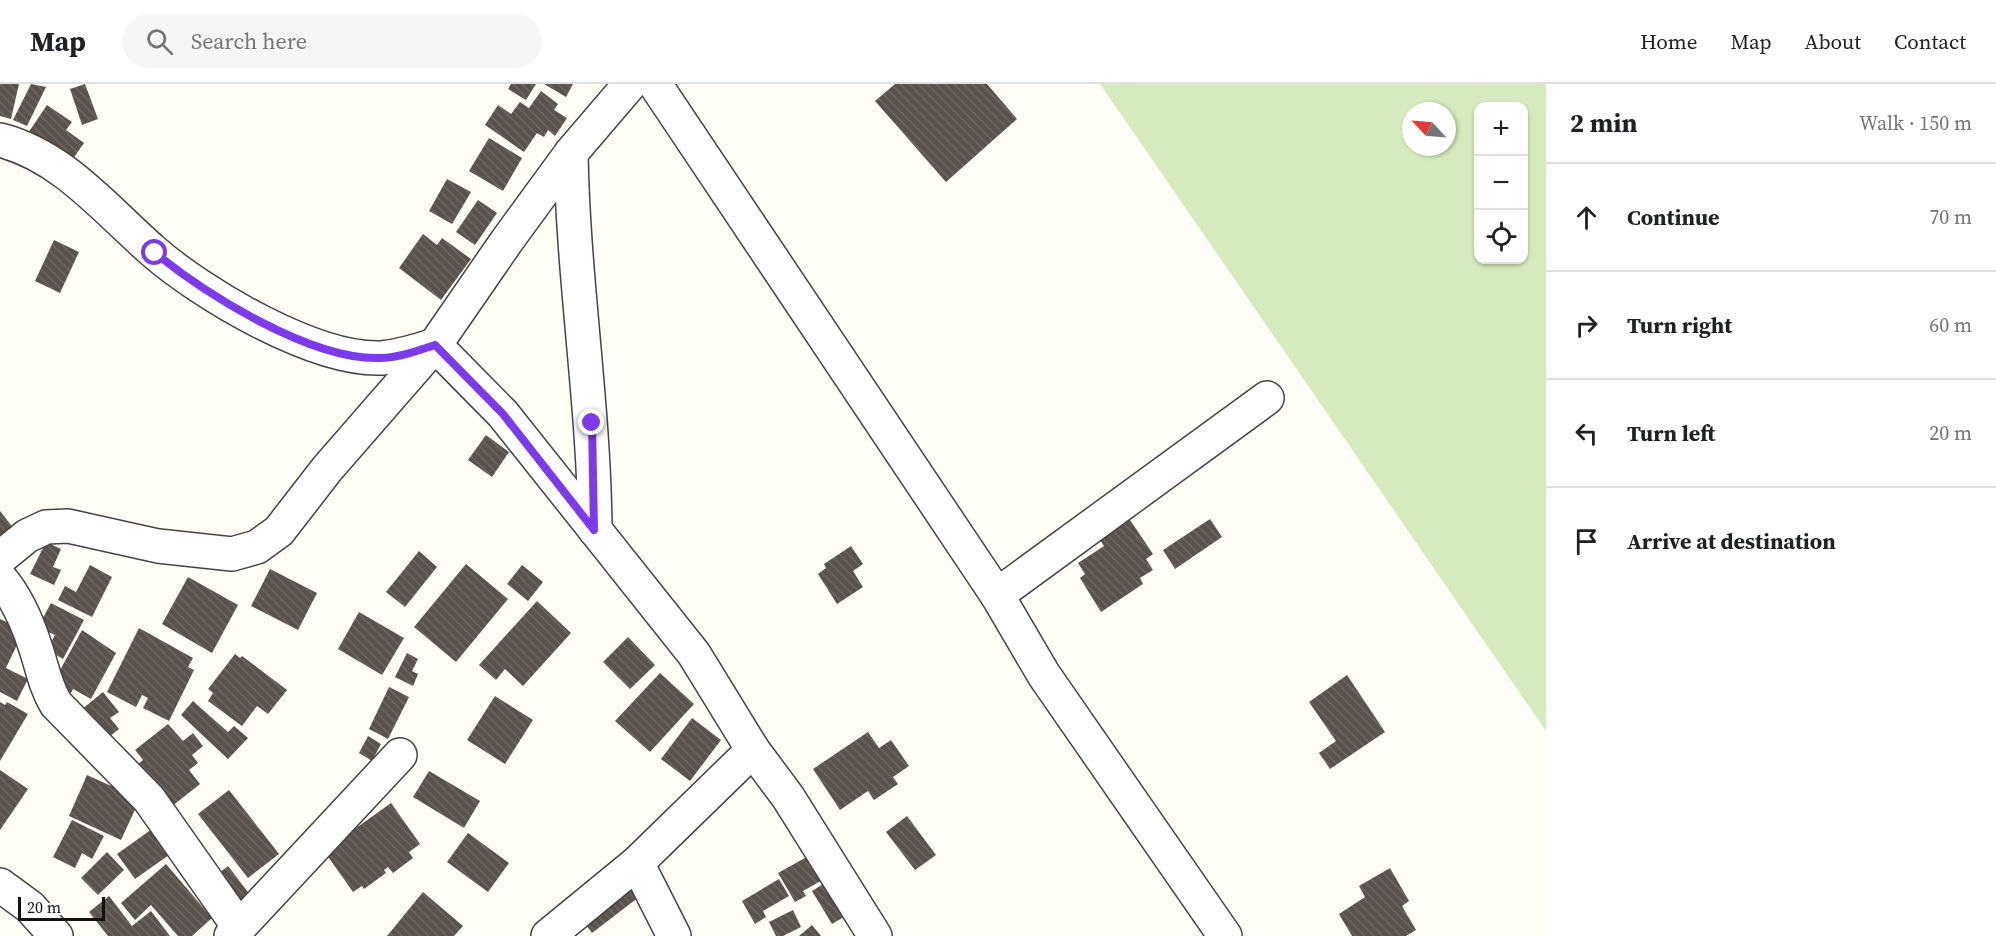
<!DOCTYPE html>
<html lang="en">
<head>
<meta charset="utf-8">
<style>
	body { margin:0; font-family:"Source Serif 4",serif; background:#f6f6f6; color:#202124 }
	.controls { position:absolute; right:18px; top:18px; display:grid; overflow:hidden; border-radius:12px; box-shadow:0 2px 4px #0004 }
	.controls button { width:54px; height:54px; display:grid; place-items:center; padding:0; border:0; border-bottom:2px solid #e0e0e0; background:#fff; color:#202124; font:30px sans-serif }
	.compass { position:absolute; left:1402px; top:18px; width:54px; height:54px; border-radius:50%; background:#fff; box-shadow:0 2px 4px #0004; rotate:296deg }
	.scale { position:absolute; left:18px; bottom:15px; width:87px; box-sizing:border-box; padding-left:6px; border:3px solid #111; border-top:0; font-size:16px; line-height:21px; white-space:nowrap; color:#111; -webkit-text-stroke:4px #fff; paint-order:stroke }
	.stop { position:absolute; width:18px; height:18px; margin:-14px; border:4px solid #7c3aed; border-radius:50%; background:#fff }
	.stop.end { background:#7c3aed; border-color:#fff; box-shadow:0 2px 6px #0008 }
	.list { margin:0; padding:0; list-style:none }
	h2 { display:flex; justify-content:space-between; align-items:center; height:78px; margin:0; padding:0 24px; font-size:26px }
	h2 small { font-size:20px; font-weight:400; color:#757577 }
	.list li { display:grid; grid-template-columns:39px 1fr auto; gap:18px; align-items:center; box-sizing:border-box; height:108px; padding:0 24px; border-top:2px solid #e0e0e0 }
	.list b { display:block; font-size:22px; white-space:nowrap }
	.list em { font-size:20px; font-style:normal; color:#757577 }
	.icon { flex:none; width:33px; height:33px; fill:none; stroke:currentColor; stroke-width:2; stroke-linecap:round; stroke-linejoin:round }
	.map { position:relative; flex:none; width:1546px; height:852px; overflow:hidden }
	header { display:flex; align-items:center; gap:36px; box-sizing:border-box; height:84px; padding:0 30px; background:#fff; border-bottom:2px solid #e0e0e0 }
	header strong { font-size:28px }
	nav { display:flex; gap:33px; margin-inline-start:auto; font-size:21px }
	.search { width:420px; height:54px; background:#f6f6f6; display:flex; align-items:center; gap:15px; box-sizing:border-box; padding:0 21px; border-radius:33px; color:#757577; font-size:22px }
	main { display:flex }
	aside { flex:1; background:#fff }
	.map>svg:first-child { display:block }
	.grass { fill:#d5ebbd; fill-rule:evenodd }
	.building { fill:url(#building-back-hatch) }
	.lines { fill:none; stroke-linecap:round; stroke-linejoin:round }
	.minor-casing { stroke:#444; stroke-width:36 }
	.tertiary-casing { stroke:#444; stroke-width:36 }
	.minor { stroke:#fff; stroke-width:33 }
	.tertiary { stroke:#fff; stroke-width:33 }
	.route { stroke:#7c3aed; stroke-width:8 }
</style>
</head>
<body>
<header>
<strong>Map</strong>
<div class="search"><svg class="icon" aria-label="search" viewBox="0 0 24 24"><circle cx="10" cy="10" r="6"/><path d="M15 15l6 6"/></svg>Search here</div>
<nav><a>Home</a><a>Map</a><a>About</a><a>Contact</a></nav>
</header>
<main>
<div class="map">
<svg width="1546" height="852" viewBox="0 0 1546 852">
	<defs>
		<pattern id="building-back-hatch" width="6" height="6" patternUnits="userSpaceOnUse" patternTransform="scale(1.5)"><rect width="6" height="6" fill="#5a524d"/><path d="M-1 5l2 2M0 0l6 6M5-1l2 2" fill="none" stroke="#6d6662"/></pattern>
	</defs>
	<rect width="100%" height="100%" fill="#fffdf5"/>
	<path class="grass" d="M1100 0H1546V647ZM1478 22H1524V176H1478ZM1411 27H1447V63H1411Z"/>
	<g class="building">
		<path d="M0 0H19L11 35 0 32Z"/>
		<path d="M31 0 46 3 27 42 13 36Z"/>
		<path d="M85 0 98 35 82 41 70 5Z"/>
		<path d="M511 0H536L526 16 508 5Z"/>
		<path d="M544 0H573L566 13Z"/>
		<path d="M895 0H987L1017 35 946 98 875 17Z"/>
		<path d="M541 7 558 20 554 26 567 34 555 52 548 46 544 53 537 49 524 68 485 41 498 21 511 30 520 18 529 24Z"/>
		<path d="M47 21 72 38 66 46 84 59 68 82 26 52Z"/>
		<path d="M489 54 522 74 503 107 469 87Z"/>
		<path d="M447 95 471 108 452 140 429 127Z"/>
		<path d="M478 116 497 129 475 161 456 148Z"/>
		<path d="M423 150 437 161 442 154 471 175 441 216 399 184Z"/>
		<path d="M54 156 79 168 60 209 35 197Z"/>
		<path d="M486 351 509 368 492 393 468 376Z"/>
		<path d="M0 427 14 445 0 456Z"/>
		<path d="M1128 433 1153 470 1146 475 1153 486 1140 494 1143 500 1101 528 1080 494 1085 490 1078 479 1104 462 1098 453Z"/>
		<path d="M1210 435 1222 453 1175 485 1163 466Z"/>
		<path d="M46 458 61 465 53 483 61 486 54 501 30 490Z"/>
		<path d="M851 462 863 480 853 487 863 503 837 520 818 490 826 484 824 480Z"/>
		<path d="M419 467 437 483 405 523 386 508Z"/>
		<path d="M466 480 508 515 456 578 414 543Z"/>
		<path d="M90 481 112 493 92 533 58 516 65 502 76 508Z"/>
		<path d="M522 481 543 498 528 517 507 500Z"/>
		<path d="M270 485 317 509 298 546 251 522Z"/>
		<path d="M188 493 238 521 212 569 162 540Z"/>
		<path d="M537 517 571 549 523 602 505 585 496 596 479 581Z"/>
		<path d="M51 519 84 536 63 575 47 566 55 551 38 543Z"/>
		<path d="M359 528 404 554 382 591 338 565Z"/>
		<path d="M0 535 24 546 6 584 28 595 17 617 0 608Z"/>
		<path d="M139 544 193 574 188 583 194 586 169 637 143 624 148 614 142 611 136 623 107 608Z"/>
		<path d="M82 546 116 569 91 615 73 605 71 609 53 599Z"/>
		<path d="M628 553 655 581 630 605 603 578Z"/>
		<path d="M407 569 418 575 412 587 418 590 413 602 395 593Z"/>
		<path d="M235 570 240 574 242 572 287 606 268 630 257 622 242 642 208 617 213 609 208 605Z"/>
		<path d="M660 589 694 620 650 668 615 637Z"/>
		<path d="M1347 591 1385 648 1330 685 1319 669 1336 657 1309 618Z"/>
		<path d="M389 603 409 613 388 655 369 645Z"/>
		<path d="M103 608 119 628 110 634 119 645 105 656 81 626Z"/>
		<path d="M495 612 533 636 505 680 467 656Z"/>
		<path d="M193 617 228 648 234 642 248 654 228 675 181 631Z"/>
		<path d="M0 618 5 621 7 618 28 630 0 677Z"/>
		<path d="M692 634 721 656 690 697 661 675Z"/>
		<path d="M168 640 183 657 193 649 203 662 192 671 198 679 189 686 200 700 171 723 137 681 143 676 135 666Z"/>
		<path d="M868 648 879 664 891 656 909 682 893 693 898 700 874 716 868 707 840 726 813 685Z"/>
		<path d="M368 652 381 660 372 677 359 669Z"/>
		<path d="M0 686 28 705 0 746Z"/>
		<path d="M429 687 480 717 464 744 413 713Z"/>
		<path d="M87 691 140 715 121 756 69 732Z"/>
		<path d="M229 706 279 770 248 794 198 730Z"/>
		<path d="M391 719 420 760 409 768 413 774 393 789 388 783 384 786 386 789 364 805 362 802 353 808 324 767Z"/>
		<path d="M907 732 936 771 915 786 886 748Z"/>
		<path d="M72 736 104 752 92 775 82 769 75 784 53 773Z"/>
		<path d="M152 745 169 771 135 795 117 770Z"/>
		<path d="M468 749 509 779 488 808 447 778Z"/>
		<path d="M107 768 124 786 98 811 81 794Z"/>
		<path d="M812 770 826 794 803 807 806 812 795 818 778 789Z"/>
		<path d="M166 780 212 834 192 852H178L151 821 135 836 121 819Z"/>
		<path d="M228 782 251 812 237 823 214 793Z"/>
		<path d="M1390 784 1409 817 1402 822 1416 846 1406 852H1352L1339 830 1365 813 1359 802Z"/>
		<path d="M779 795 789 812 763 827 766 833 755 840 742 817Z"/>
		<path d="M627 797 639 813 592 849 580 833Z"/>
		<path d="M828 797 849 830 832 840 812 807Z"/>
		<path d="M423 808 463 842 454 852H387Z"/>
		<path d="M109 812 132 842 151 827 170 852H108L89 828Z"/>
		<path d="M793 826 801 843 783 852H776L769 838Z"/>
		<path d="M812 841 821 852H799Z"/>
	</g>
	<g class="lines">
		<defs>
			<g id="minor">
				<path d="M655 0 997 511 1044 591 1225 852"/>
				<path d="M0 56C63 72 106 126 153 167 202 210 315 277 382 274 400 272 417 267 435 261L503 330 694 570 753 666 788 713 875 852"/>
				<path d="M571 69C573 195 594 320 595 446"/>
				<path d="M0 474 27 452 46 443 68 442 158 462 232 470 257 463 279 447 327 385 435 261 506 158 571 69 630 0"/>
				<path d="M0 494C17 514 27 537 35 562 42 582 45 602 56 620L149 715 239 843"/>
				<path d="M997 511 1267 314"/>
				<path d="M637 779 674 852"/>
				<path d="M231 852 400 671"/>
				<path d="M548 852 637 779 753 666"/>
			</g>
			<path id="tertiary" d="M0 801 30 823 56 852"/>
		</defs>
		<use href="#minor" class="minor-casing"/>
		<use href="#tertiary" class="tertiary-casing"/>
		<use href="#minor" class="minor"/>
		<use href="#tertiary" class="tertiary"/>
	</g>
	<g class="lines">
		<path class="route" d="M155 169C207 211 312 277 381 274 400 273 417 267 435 261L503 330 594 446 592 339"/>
	</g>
</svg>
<div class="controls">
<button>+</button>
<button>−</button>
<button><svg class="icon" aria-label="locate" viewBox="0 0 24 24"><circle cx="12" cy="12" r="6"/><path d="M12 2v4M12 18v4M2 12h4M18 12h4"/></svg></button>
</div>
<svg class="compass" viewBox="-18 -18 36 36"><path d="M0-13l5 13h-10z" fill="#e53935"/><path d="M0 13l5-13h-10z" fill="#757577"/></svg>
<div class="scale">20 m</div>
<div class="stop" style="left:155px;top:169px"></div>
<div class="stop end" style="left:592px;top:339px"></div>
</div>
<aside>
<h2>2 min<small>Walk · 150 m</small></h2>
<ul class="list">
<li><svg class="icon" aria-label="ahead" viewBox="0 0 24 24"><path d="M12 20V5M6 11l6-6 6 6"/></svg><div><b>Continue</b></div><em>70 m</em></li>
<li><svg class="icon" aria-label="right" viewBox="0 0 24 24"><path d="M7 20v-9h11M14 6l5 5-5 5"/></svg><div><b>Turn right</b></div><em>60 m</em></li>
<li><svg class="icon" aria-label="left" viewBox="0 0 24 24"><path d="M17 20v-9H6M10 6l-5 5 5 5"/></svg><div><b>Turn left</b></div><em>20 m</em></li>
<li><svg class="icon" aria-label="arrive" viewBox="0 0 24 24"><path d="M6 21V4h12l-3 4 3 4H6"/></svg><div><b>Arrive at destination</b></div></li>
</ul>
</aside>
</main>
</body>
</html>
